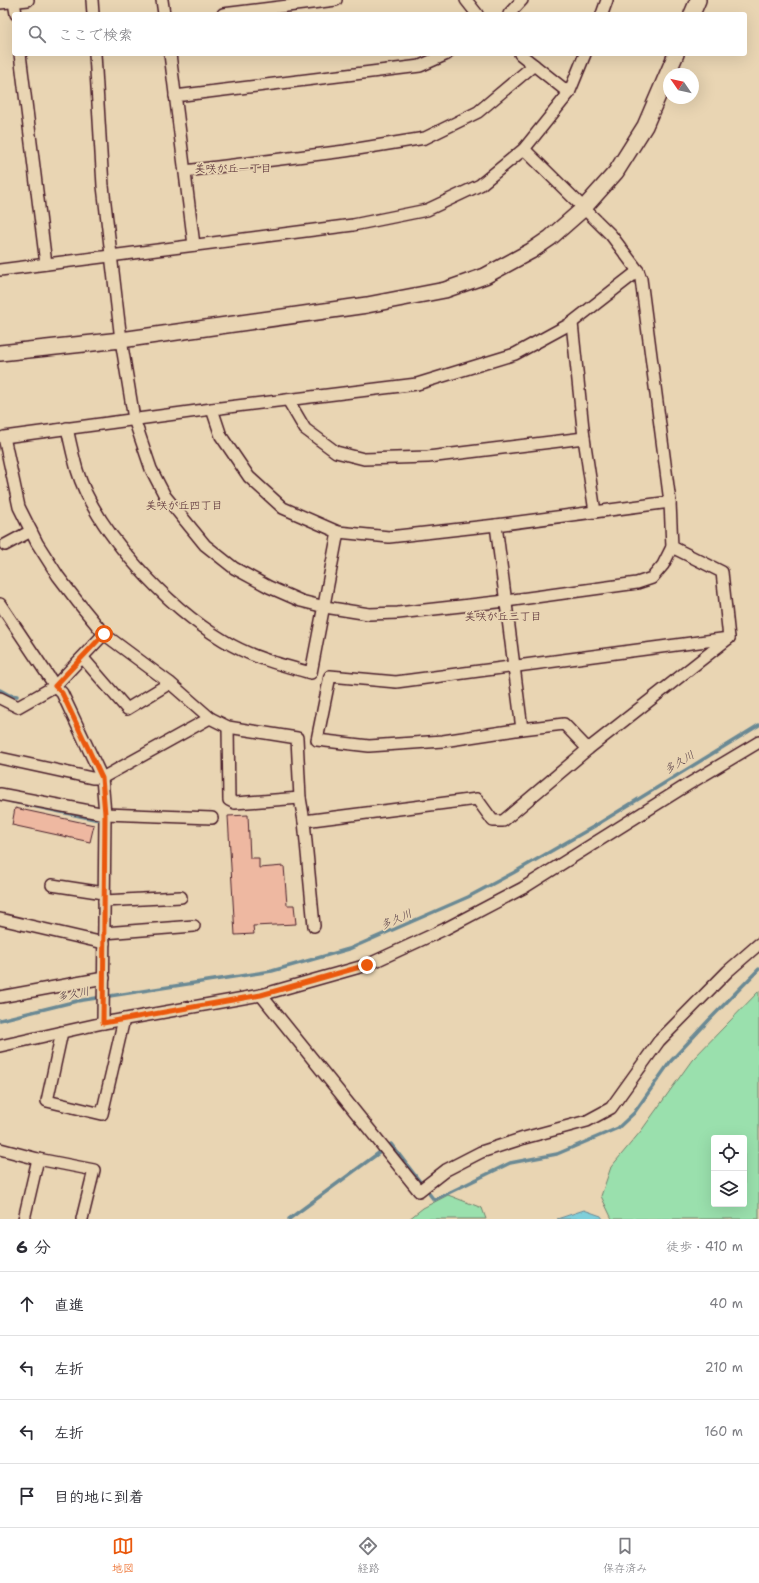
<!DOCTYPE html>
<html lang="ja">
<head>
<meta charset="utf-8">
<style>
	body { margin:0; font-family:"Shantell Sans","Klee One",sans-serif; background:#f7f7f7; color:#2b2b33 }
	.controls { position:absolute; right:12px; bottom:12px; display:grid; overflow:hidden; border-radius:4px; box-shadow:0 4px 16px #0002 }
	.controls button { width:36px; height:36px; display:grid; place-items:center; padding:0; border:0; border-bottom:1px solid #e1e1e2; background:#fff; color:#2b2b33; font:20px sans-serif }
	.compass { position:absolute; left:663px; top:68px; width:36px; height:36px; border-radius:50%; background:#fff; box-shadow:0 4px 16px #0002; rotate:304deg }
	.stop { position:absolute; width:12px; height:12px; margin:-9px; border:3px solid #ea580c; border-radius:50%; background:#fff }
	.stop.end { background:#ea580c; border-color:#fff; box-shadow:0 1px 4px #0008 }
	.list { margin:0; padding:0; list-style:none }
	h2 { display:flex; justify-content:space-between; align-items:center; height:52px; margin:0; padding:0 16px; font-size:17px }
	h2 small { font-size:13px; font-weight:400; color:#7c7c81 }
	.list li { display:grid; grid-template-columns:26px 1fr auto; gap:12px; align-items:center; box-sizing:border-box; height:64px; padding:0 16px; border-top:1px solid #e1e1e2 }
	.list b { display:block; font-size:15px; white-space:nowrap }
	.list em { font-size:13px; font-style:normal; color:#7c7c81 }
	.icon { flex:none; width:22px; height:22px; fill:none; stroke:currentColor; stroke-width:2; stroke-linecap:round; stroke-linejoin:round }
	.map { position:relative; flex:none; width:759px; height:1219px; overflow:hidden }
	.search { position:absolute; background:#fff; box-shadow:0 4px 16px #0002; left:12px; right:12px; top:12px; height:44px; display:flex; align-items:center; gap:10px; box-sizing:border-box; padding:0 14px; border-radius:4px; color:#7c7c81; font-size:15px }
	.sheet { height:308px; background:#fff }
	nav { display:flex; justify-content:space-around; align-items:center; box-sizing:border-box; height:56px; border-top:1px solid #e1e1e2; background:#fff; font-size:11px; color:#7c7c81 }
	nav a { display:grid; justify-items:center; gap:2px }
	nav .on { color:#ea580c }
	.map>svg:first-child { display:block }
	.green { fill:#9ae0ad; stroke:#72806c; fill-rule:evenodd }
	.water { fill:#7fcfda; stroke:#6a8994 }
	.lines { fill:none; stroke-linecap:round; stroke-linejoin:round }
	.stream { stroke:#6a8994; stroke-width:3.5 }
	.building { fill:#eeb8a1; stroke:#4a1f2b }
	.street-casing { stroke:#4a1f2b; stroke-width:14 }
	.secondary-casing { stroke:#4a1f2b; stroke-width:18 }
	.street { stroke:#e9d5b3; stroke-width:11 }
	.secondary { stroke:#e9d5b3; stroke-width:15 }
	.route { stroke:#ea580c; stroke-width:5 }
	.labels { text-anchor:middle; stroke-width:3.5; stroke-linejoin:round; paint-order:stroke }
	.neighbourhood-label { font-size:11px; fill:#4a1f2b; stroke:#e9d5b3 }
	.water-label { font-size:11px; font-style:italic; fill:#523945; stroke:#e9d5b3 }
</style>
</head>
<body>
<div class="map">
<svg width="759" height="1219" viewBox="0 0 759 1219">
	<rect width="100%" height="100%" fill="#e9d5b3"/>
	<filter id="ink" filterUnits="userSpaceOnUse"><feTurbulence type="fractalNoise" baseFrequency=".025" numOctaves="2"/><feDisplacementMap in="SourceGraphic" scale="8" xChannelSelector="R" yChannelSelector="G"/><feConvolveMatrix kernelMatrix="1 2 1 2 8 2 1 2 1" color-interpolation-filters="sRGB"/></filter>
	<g filter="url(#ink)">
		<g class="green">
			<path d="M759 991V1219H612L601 1196 611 1167 641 1131 692 1060ZM714 1138H744V1204H714Z"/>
			<path d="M448 1195 482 1208 486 1219H409L423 1208Z"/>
		</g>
		<path class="water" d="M584 1210 601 1216 603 1219H557Z"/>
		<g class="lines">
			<g class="stream">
				<path d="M0 690 9 695 17 696"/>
				<path d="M9 801 99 820"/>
				<path d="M0 1020 77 1001 272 971 349 949 468 897 513 873 593 827 759 725"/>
				<path d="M289 1219 391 1144 434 1200 510 1163 557 1154 618 1128 634 1113 670 1062 709 1020 759 969"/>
			</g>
		</g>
		<g class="building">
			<path d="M15 808 94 825 90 842 12 825Z"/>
			<path d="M248 815 250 858H259V868L284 866 287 905H294L296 924 253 926 254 934 235 935 228 816Z"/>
		</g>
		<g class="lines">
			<defs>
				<g id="street">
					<path d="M92 0 93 14"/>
					<path d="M162 0 164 14"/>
					<path d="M466 0 477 14"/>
					<path d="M14 2 16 14"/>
					<path d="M0 3 28 0"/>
					<path d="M223 14 336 0"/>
					<path d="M509 14 522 0"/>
					<path d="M602 14 607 0"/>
					<path d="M20 54 46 264"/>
					<path d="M95 54 103 186 121 340 134 419 151 469 165 496 205 545 234 568 269 587 301 601 325 607 369 614 398 613 506 601 637 583 652 578 663 565 672 547 670 502 641 279 638 271 611 235 524 149"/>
					<path d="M170 54 194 245"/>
					<path d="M520 54 569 93"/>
					<path d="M175 96 420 66 447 54"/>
					<path d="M185 171 345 151 425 138 478 112 534 65"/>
					<path d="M0 270 353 225 427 210 480 185 524 149 569 93 585 54"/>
					<path d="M572 323 584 438 595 512"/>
					<path d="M288 400 305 429 336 452 364 459 428 457 584 438"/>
					<path d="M212 409 221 436 249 477 283 508 338 532 389 537 496 525 670 502"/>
					<path d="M67 428C70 442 73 456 77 470 96 532 168 607 223 640 250 657 281 665 311 673L338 532"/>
					<path d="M496 525 522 729"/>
					<path d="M5 545 31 531"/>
					<path d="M0 604 55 686 62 693 102 778 105 814 103 1023"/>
					<path d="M83 658 127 709 170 683"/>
					<path d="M0 698 18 707 55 686 104 634"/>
					<path d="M228 727 229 800 235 803 300 798"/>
					<path d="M588 749 564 724 522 729 443 741 369 746 317 740 330 676 396 682 729 638"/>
					<path d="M0 758 92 778H102L210 718"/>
					<path d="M0 794 105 814 212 818"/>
					<path d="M304 821 477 799 493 821H503L588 749 729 638 722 572 672 547"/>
					<path d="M52 885 104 893"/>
					<path d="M104 901 181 897"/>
					<path d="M0 919 104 943"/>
					<path d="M314 926 304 821 300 798 297 738 228 727 210 718 170 683 104 634 77 601 58 576 37 543 19 507 4 437 212 409 417 384 515 354 570 324 638 271"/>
					<path d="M104 933 194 926"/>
					<path d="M261 995 419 1191 446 1170 481 1152 524 1138 587 1121 611 1108 659 1041 728 971 759 944"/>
					<path d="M0 997 104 978"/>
					<path d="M62 1032 47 1101 102 1114 124 1019"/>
					<path d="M0 1046 103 1023 261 995 367 965 445 929 523 888 687 785 759 742"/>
					<path d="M0 1149 38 1159 24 1219"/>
					<path d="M38 1159 94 1170 82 1219"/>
				</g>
				<g id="secondary">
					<path d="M692 14 698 0"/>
					<path d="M0 353 121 340 367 305 445 290 485 276 531 251 550 238 583 209 616 172 645 126 676 54"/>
				</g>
			</defs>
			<use href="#street" class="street-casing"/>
			<use href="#secondary" class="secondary-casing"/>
			<use href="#street" class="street"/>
			<use href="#secondary" class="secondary"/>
		</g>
	</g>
	<g class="lines" filter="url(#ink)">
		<path class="route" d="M104 634 55 686 62 693 102 778 105 814 103 1023 261 995 367 965"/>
	</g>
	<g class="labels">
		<g class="neighbourhood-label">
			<text x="233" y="172">美咲が丘一丁目</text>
			<text x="184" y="509">美咲が丘四丁目</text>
			<text x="503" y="620">美咲が丘三丁目</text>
		</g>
		<g class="water-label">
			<text transform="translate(679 762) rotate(-31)" y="4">多久川</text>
			<text transform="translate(396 919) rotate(-24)" y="4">多久川</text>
			<text transform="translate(73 994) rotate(-12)" y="4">多久川</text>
		</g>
	</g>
</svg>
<div class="controls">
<button><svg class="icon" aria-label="locate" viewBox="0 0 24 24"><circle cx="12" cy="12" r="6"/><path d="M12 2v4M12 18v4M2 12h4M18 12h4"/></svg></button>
<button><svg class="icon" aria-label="layers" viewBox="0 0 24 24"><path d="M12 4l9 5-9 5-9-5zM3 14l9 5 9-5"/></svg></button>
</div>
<svg class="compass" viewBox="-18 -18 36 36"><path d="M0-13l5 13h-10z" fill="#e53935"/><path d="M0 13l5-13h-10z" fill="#7c7c81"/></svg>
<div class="stop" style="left:104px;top:634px"></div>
<div class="stop end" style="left:367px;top:965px"></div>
<div class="search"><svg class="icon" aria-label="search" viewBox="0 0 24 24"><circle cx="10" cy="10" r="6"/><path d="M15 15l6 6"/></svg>ここで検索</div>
</div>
<section class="sheet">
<h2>6 分<small>徒歩 · 410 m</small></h2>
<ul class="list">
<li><svg class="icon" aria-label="ahead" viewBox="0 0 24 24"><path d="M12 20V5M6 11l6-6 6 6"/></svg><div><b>直進</b></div><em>40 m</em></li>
<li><svg class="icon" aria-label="left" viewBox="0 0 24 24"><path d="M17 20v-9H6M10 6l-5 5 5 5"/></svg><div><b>左折</b></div><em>210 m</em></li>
<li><svg class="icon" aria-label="left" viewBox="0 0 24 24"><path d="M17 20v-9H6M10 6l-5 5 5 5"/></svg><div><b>左折</b></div><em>160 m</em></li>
<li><svg class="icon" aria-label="arrive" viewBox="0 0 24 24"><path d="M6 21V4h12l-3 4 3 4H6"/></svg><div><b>目的地に到着</b></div></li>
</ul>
</section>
<nav>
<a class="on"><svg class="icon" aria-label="map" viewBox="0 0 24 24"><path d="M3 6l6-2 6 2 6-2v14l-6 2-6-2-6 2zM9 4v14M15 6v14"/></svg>地図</a>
<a><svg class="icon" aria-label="directions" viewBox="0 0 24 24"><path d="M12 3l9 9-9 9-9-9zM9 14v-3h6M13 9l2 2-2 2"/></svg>経路</a>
<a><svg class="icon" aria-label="saved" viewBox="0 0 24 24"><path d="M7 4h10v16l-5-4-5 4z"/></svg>保存済み</a>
</nav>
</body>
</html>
